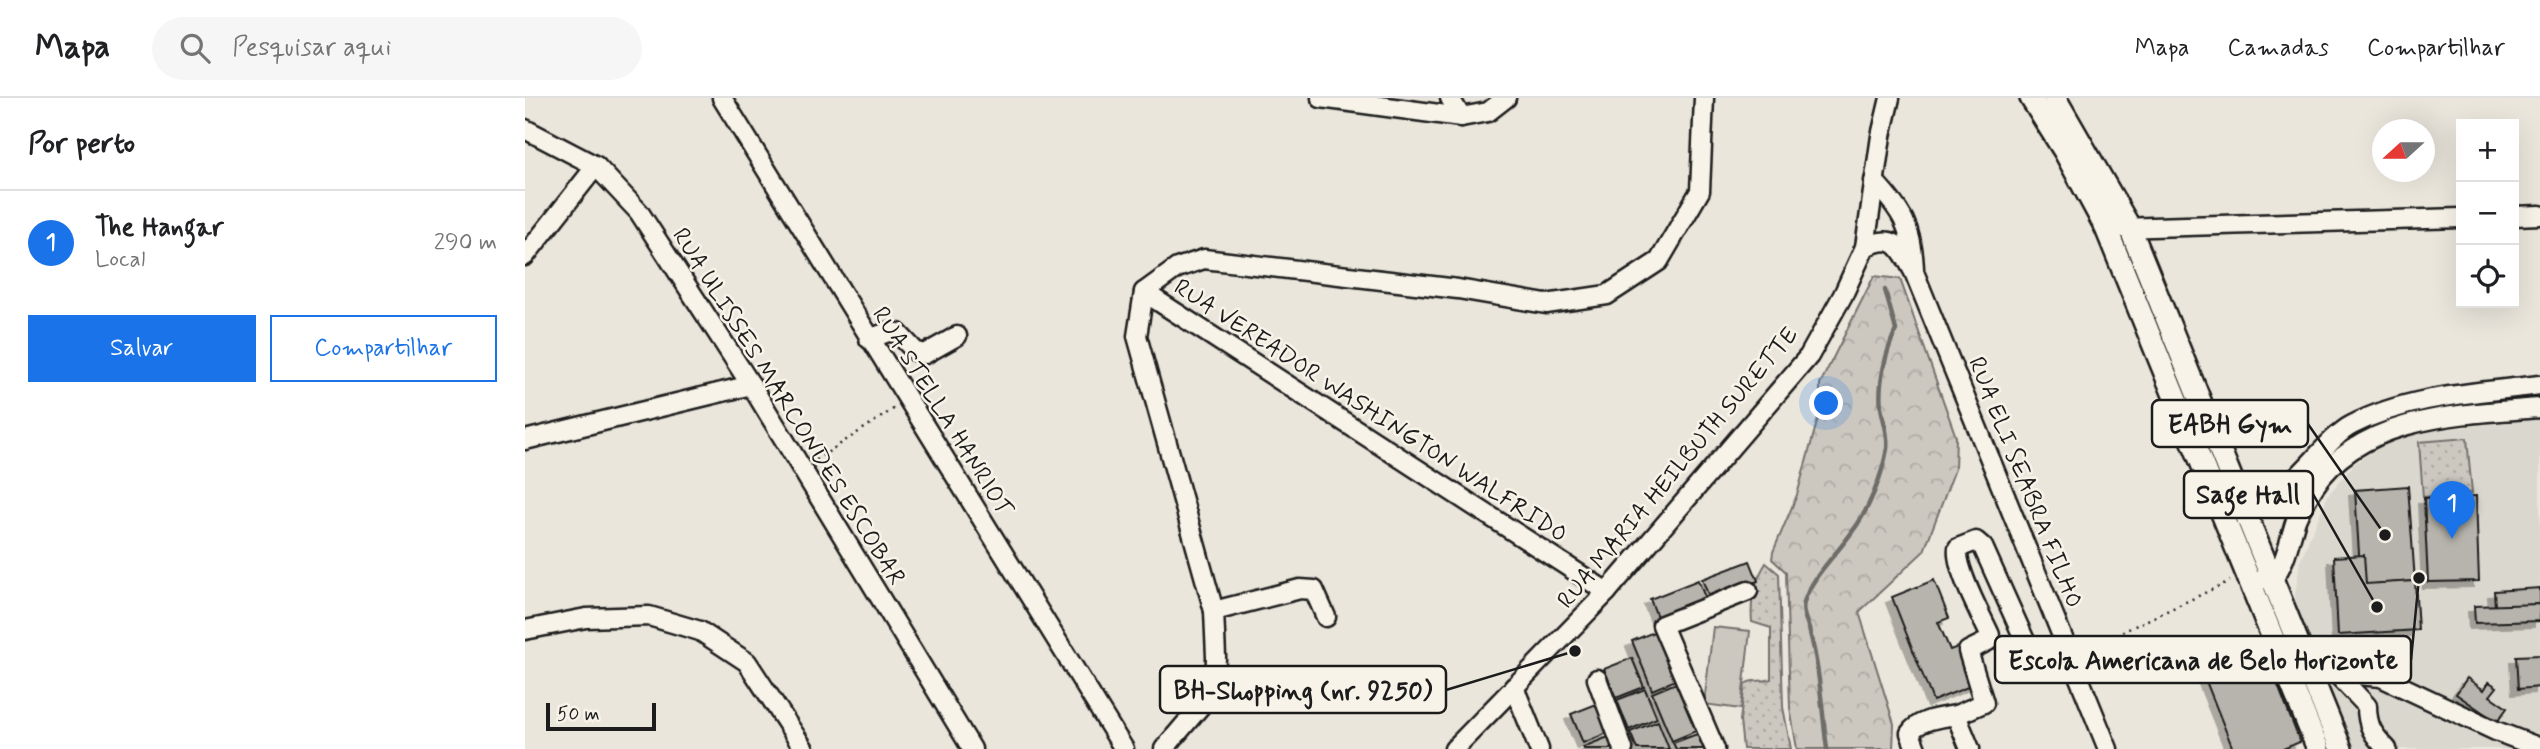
<!DOCTYPE html>
<html lang="pt">
<head>
<meta charset="utf-8">
<style>
	body { margin:0; font-family:Mynerve,sans-serif; background:#f6f6f6; color:#202124 }
	.controls { position:absolute; right:21px; top:21px; display:grid; overflow:hidden; border-radius:0px; box-shadow:0 7px 28px #0002 }
	.controls button { width:63px; height:63px; display:grid; place-items:center; padding:0; border:0; border-bottom:2px solid #e0e0e0; background:#fff; color:#202124; font:35px sans-serif }
	.compass { position:absolute; left:1847px; top:21px; width:63px; height:63px; border-radius:50%; background:#fff; box-shadow:0 7px 28px #0002; rotate:249deg }
	.scale { position:absolute; left:21px; bottom:18px; width:110px; box-sizing:border-box; padding-left:7px; border:4px solid #1c1c1c; border-top:0; font-size:19px; line-height:24px; white-space:nowrap; color:#1c1c1c; -webkit-text-stroke:5px #f7f3e8; paint-order:stroke }
	.you { position:absolute; left:1302px; top:306px; width:24px; height:24px; margin:-18px; border:5px solid #fff; border-radius:50%; background:#1a73e8; box-shadow:0 0 0 10px #1a73e833 }
	.badge { display:grid; place-items:center; width:46px; height:46px; border-radius:50%; background:#1a73e8; color:#fff; font-size:23px; font-weight:700 }
	.pin { position:absolute; translate:-50% -58px; filter:drop-shadow(0 2px 4px #0008) }
	.pin::after { content:''; position:absolute; top:37px; width:24px; height:21px; background:inherit; clip-path:polygon(0 0,100% 0,50% 100%) }
	.list { margin:0; padding:0; list-style:none }
	h2 { display:flex; justify-content:space-between; align-items:center; height:91px; margin:0; padding:0 28px; font-size:30px }
	h2 small { font-size:23px; font-weight:400; color:#757577 }
	.list li { display:grid; grid-template-columns:46px 1fr auto; gap:21px; align-items:center; box-sizing:border-box; height:105px; padding:0 28px; border-top:2px solid #e0e0e0 }
	.list b { display:block; font-size:26px; white-space:nowrap }
	.list p { margin:0; font-size:23px; white-space:nowrap; color:#757577 }
	.list em { font-size:23px; font-style:normal; color:#757577 }
	.actions { display:flex; gap:14px; padding:21px 28px }
	.actions a { flex:1; padding:16px 0; border:2px solid #1a73e8; border-radius:0px; text-align:center; font-size:24px; color:#1a73e8 }
	.actions .main { background:#1a73e8; color:#fff }
	.icon { flex:none; width:38px; height:38px; fill:none; stroke:currentColor; stroke-width:2; stroke-linecap:round; stroke-linejoin:round }
	.map { position:relative; flex:none; width:2015px; height:651px; overflow:hidden }
	header { display:flex; align-items:center; gap:42px; box-sizing:border-box; height:98px; padding:0 35px; background:#fff; border-bottom:2px solid #e0e0e0 }
	header strong { font-size:33px }
	nav { display:flex; gap:38px; margin-inline-start:auto; font-size:24px }
	.search { width:490px; height:63px; background:#f6f6f6; display:flex; align-items:center; gap:18px; box-sizing:border-box; padding:0 24px; border-radius:38px; color:#757577; font-size:26px }
	main { display:flex }
	aside { flex:1; background:#fff }
	.map>svg:first-child { display:block }
	.built { fill:#dad7ce }
	.grass { fill:url(#grass-dots); stroke:#74726e; stroke-width:2 }
	.forest { fill:url(#forest-crowns); stroke:#74726e; stroke-width:2 }
	.garden { fill:#ccc8c0; stroke:#74726e; stroke-width:2 }
	.lines { fill:none; stroke-linecap:round; stroke-linejoin:round }
	.stream { stroke:#6d6c68; stroke-width:4.5 }
	.building { fill:#b6b4ac; stroke:#1c1c1c; stroke-width:2; filter:url(#shadow) }
	.minor-casing { stroke:#1c1c1c; stroke-width:23 }
	.major-casing { stroke:#1c1c1c; stroke-width:26 }
	.path { stroke:#1c1c1c; stroke-width:2.5; stroke-dasharray:2 5; stroke-linecap:butt }
	.minor { stroke:#f7f3e8; stroke-width:18 }
	.major { stroke:#f7f3e8; stroke-width:21 }
	.labels { text-anchor:middle; stroke-width:5; stroke-linejoin:round; paint-order:stroke }
	.street-label { font-size:24px; fill:#1c1c1c; stroke:#f7f3e8 }
	.leader { fill:none; stroke:#1c1c1c; stroke-width:2.5 }
	.callout-dot { fill:#1c1c1c; stroke:#f7f3e8; stroke-width:2.5 }
	.callout { fill:#f7f3e8; stroke:#1c1c1c; stroke-width:2.5 }
	.callout-label { font-size:26px; text-anchor:middle; font-weight:bold; fill:#1c1c1c }
</style>
</head>
<body>
<header>
<strong>Mapa</strong>
<div class="search"><svg class="icon" aria-label="search" viewBox="0 0 24 24"><circle cx="10" cy="10" r="6"/><path d="M15 15l6 6"/></svg>Pesquisar aqui</div>
<nav><a>Mapa</a><a>Camadas</a><a>Compartilhar</a></nav>
</header>
<main>
<aside>
<h2>Por perto<small></small></h2>
<ul class="list">
<li><span class="badge">1</span><div><b>The Hangar</b><p>Local</p></div><em>290 m</em></li>
</ul>
<div class="actions"><a class="main">Salvar</a><a>Compartilhar</a></div>
</aside>
<div class="map">
<svg width="2015" height="651" viewBox="0 0 2015 651">
	<defs>
		<pattern id="grass-dots" width="8" height="8" patternUnits="userSpaceOnUse" patternTransform="scale(1.75)"><rect width="8" height="8" fill="#ccc8c0"/><path d="M2 2h.1M6 6h.1" fill="none" stroke="#afaba4" stroke-width="1.8" stroke-linecap="round"/></pattern>
		<pattern id="forest-crowns" width="20" height="18" patternUnits="userSpaceOnUse" patternTransform="scale(1.75)"><rect width="20" height="18" fill="#ccc8c0"/><path d="M2 6a3 3 0 1 1 6 0M12 15a3 3 0 1 1 6 0" fill="none" stroke="#afaba4"/></pattern>
		<filter id="shadow"><feDropShadow dx="-6" dy="6" stdDeviation="0" flood-color="#0004"/></filter>
	</defs>
	<rect width="100%" height="100%" fill="#eae6dc"/>
	<filter id="ink" filterUnits="userSpaceOnUse"><feTurbulence type="fractalNoise" baseFrequency=".0143" numOctaves="2"/><feDisplacementMap in="SourceGraphic" scale="14" xChannelSelector="R" yChannelSelector="G"/><feConvolveMatrix kernelMatrix="1 2 1 2 8 2 1 2 1" color-interpolation-filters="sRGB"/></filter>
	<g filter="url(#ink)">
		<path class="built" d="M2015 321V651H1829L1772 510 1770 497 1775 463 1803 397 1829 366 1860 345 1893 334Z"/>
		<g class="grass">
			<path d="M1942 340 1947 395 1898 399 1894 344Z"/>
			<path d="M1241 465 1254 476 1258 609 1266 651H1218L1215 622 1220 586C1228 580 1237 585 1246 581V530L1227 524C1225 502 1229 484 1241 465Z"/>
		</g>
		<path class="forest" d="M1349 178 1375 181 1431 339 1430 371 1399 453 1334 514 1369 626 1368 651H1272L1265 610 1261 474 1247 461 1248 454 1272 397 1295 313V286Z"/>
		<path class="garden" d="M1188 529 1225 533 1216 611 1179 606Z"/>
		<g class="lines">
			<path class="stream" d="M1302 651C1297 613 1295 572 1285 535 1283 524 1276 516 1279 504 1287 478 1312 456 1327 434 1344 412 1357 378 1362 351 1364 336 1358 323 1356 309 1353 285 1361 253 1371 232L1360 192"/>
		</g>
		<g class="building">
			<path d="M1883 388 1890 483 1836 487 1830 392Z"/>
			<path d="M1951 398 1954 483 1903 484 1899 400Z"/>
			<path d="M1839 457 1841 486 1890 483 1893 532 1813 537 1809 459Z"/>
			<path d="M1225 463 1233 483 1185 501 1177 481Z"/>
			<path d="M1173 482 1181 502 1133 521 1125 501Z"/>
			<path d="M1409 482 1424 520 1413 524 1425 552 1438 547 1453 585 1408 603 1367 499Z"/>
			<path d="M2015 490V506L1970 509 1969 493Z"/>
			<path d="M2015 506V523L1950 525 1949 508Z"/>
			<path d="M1131 533 1151 582 1127 592 1107 543Z"/>
			<path d="M1741 557 1775 644 1758 651H1708L1679 578Z"/>
			<path d="M2015 557V589L1993 591 1991 558Z"/>
			<path d="M1107 560 1119 589 1091 600 1079 571Z"/>
			<path d="M1942 580 1959 592 1964 584 1972 589 1965 598 1982 610 1972 624 1931 596Z"/>
			<path d="M1151 585 1171 633 1147 643 1127 595Z"/>
			<path d="M1120 591 1132 620 1104 632 1092 602Z"/>
			<path d="M1074 605 1085 634 1058 645 1046 616Z"/>
			<path d="M1133 623 1144 651H1112L1105 634Z"/>
			<path d="M1172 636 1179 651H1151L1148 645Z"/>
			<path d="M1086 638 1091 651H1059L1058 649Z"/>
		</g>
		<g class="lines">
			<defs>
				<g id="minor">
					<path d="M197 0 599 651"/>
					<path d="M796 0 936 19 963 14 981 0"/>
					<path d="M925 0 936 19"/>
					<path d="M0 31 71 68 114 114 226 287 447 651"/>
					<path d="M1349 83C1377 113 1387 129 1389 170"/>
					<path d="M1989 118 2015 117"/>
					<path d="M1593 130 1936 120"/>
					<path d="M1340 149C1370 135 1375 148 1389 174L1583 651"/>
					<path d="M0 158 71 68"/>
					<path d="M619 194 1082 494"/>
					<path d="M344 241 363 234 373 235 390 253 400 256 432 238"/>
					<path d="M0 342 226 287"/>
					<path d="M1709 386C1718 393 1730 402 1743 399 1768 394 1801 340 1827 327 1885 297 1952 295 2015 287"/>
					<path d="M1738 481 1747 482C1761 465 1764 443 1771 422 1775 411 1783 399 1789 389 1837 317 1938 316 2015 310"/>
					<path d="M689 513 775 491 789 492 801 519"/>
					<path d="M0 532 61 520 124 518 175 533 222 564 279 651"/>
					<path d="M1782 565 1811 575 1856 579 1971 633 2015 650"/>
					<path d="M1811 575 1842 608C1842 628 1848 637 1862 651"/>
					<path d="M1072 581 1098 651"/>
					<path d="M989 589 1014 651"/>
					<path d="M1431 617 1459 605 1443 553 1463 543 1465 537C1456 517 1430 470 1433 450L1451 443 1458 449 1501 545"/>
					<path d="M639 651 690 591 691 559 689 513 612 238 619 194 652 170 679 161 933 191 1021 206 1082 197 1134 163 1175 93 1179 0"/>
					<path d="M929 651 1082 494 1284 258 1318 197 1340 149 1356 38 1365 0"/>
					<path d="M1190 651 1137 527 1223 493"/>
					<path d="M1391 651 1385 635C1394 621 1416 620 1431 617L1445 651"/>
				</g>
				<g id="major">
					<path d="M1506 0 1540 54 1581 130 1793 651"/>
					<path d="M1530 0 1605 130 1816 651"/>
				</g>
			</defs>
			<use href="#minor" class="minor-casing"/>
			<use href="#major" class="major-casing"/>
			<g class="path">
				<path d="M291 362 370 310"/>
				<path d="M1559 552 1705 483"/>
			</g>
			<use href="#minor" class="minor"/>
			<use href="#major" class="major"/>
		</g>
	</g>
	<g class="labels">
		<g class="street-label">
			<text transform="translate(264 308) rotate(58)" y="8">RUA ULISSES MARCONDES ESCOBAR</text>
			<text transform="translate(846 312) rotate(33)" y="8">RUA VEREADOR WASHINGTON WALFRIDO</text>
			<text transform="translate(418 313) rotate(58)" y="8">RUA STELLA HANRIOT</text>
			<text transform="translate(1152 369) rotate(-50)" y="8">RUA MARIA HEILBUTH SURETTE</text>
			<text transform="translate(1501 384) rotate(68)" y="8">RUA ELI SEABRA FILHO</text>
		</g>
	</g>
	<path class="leader" d="M1860 437L1783 326M1852 509L1788 396M1894 480L1886 562M1050 553L921 592"/>
	<g class="callout-dot">
		<circle cx="1860" cy="437" r="7"/>
		<circle cx="1852" cy="509" r="7"/>
		<circle cx="1894" cy="480" r="7"/>
		<circle cx="1050" cy="553" r="7"/>
	</g>
	<g class="callout">
		<rect x="1627" y="302" width="156" height="47" rx="7"/>
		<rect x="1659" y="373" width="129" height="47" rx="7"/>
		<rect x="1470" y="538" width="416" height="47" rx="7"/>
		<rect x="635" y="568" width="286" height="47" rx="7"/>
	</g>
	<g class="callout-label">
		<text x="1705" y="335">EABH Gym</text>
		<text x="1723" y="405">Sage Hall</text>
		<text x="1678" y="571">Escola Americana de Belo Horizonte</text>
		<text x="778" y="601">BH-Shopping (nr. 9250)</text>
	</g>
</svg>
<div class="controls">
<button>+</button>
<button>−</button>
<button><svg class="icon" aria-label="locate" viewBox="0 0 24 24"><circle cx="12" cy="12" r="6"/><path d="M12 2v4M12 18v4M2 12h4M18 12h4"/></svg></button>
</div>
<svg class="compass" viewBox="-18 -18 36 36"><path d="M0-13l5 13h-10z" fill="#e53935"/><path d="M0 13l5-13h-10z" fill="#757577"/></svg>
<div class="scale">50 m</div>
<div class="you"></div>
<div class="pin badge" style="left:1927px;top:441px">1</div>
</div>
</main>
</body>
</html>
